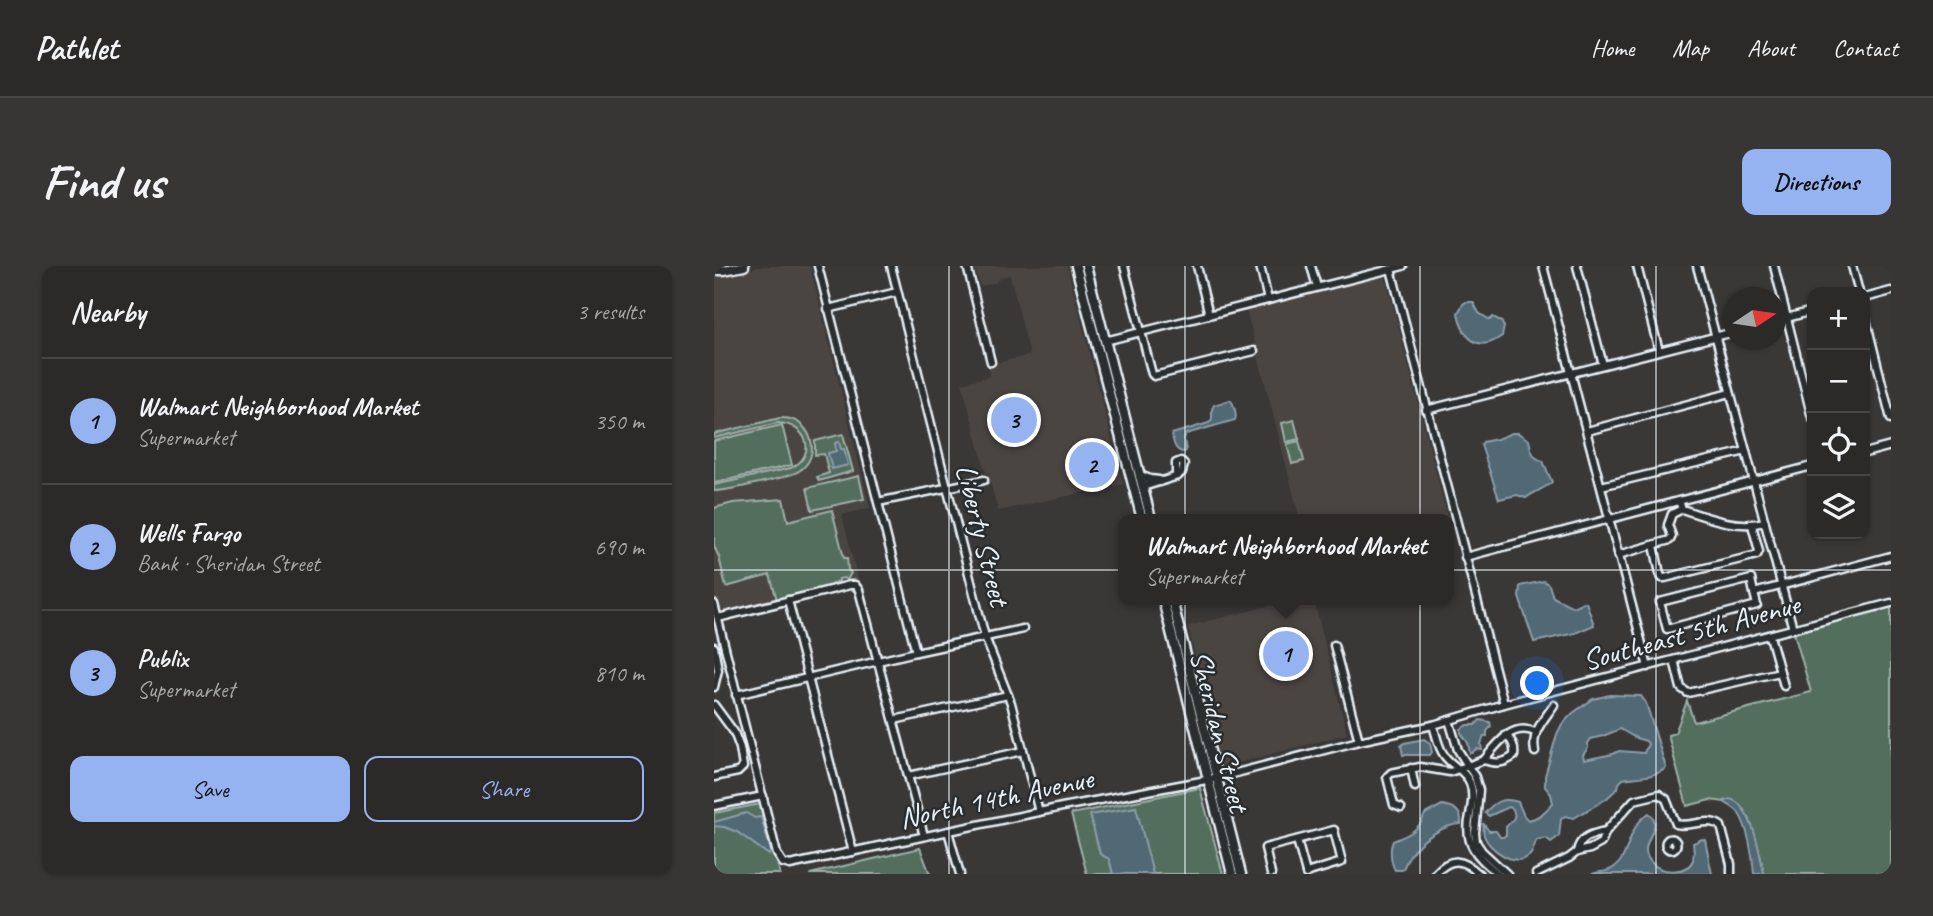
<!DOCTYPE html>
<html lang="en">
<head>
<meta charset="utf-8">
<style>
	body { margin:0; font-family:Caveat,sans-serif; background:#373635; color:#f1f3f6 }
	.controls { position:absolute; right:21px; top:21px; display:grid; overflow:hidden; border-radius:14px; box-shadow:0 2px 5px #0004 }
	.controls button { width:63px; height:63px; display:grid; place-items:center; padding:0; border:0; border-bottom:2px solid #474646; background:#2b2a29; color:#f1f3f6; font:35px sans-serif }
	.compass { position:absolute; left:1009px; top:21px; width:63px; height:63px; border-radius:50%; background:#2b2a29; box-shadow:0 2px 5px #0004; rotate:77deg }
	.you { position:absolute; left:824px; top:418px; width:24px; height:24px; margin:-18px; border:5px solid #fff; border-radius:50%; background:#1a73e8; box-shadow:0 0 0 10px #1a73e833 }
	.badge { display:grid; place-items:center; width:46px; height:46px; border-radius:50%; background:#95b2f1; color:#111; font-size:23px; font-weight:700 }
	.pin { position:absolute; translate:-50% -50%; border:4px solid #fff; box-shadow:0 2px 7px #0006 }
	.popup { position:absolute; left:404px; top:248px; width:336px; height:91px; box-sizing:border-box; display:grid; place-content:center; border-radius:14px; background:#2b2a29; filter:drop-shadow(0 2px 5px #0005); font-size:23px; white-space:nowrap; color:#a6a7a8 }
	.popup b { font-size:26px; color:#f1f3f6 }
	.popup::after { content:''; position:absolute; left:50%; top:100%; margin-left:-14px; border:14px solid transparent; border-top-color:#2b2a29 }
	.list { margin:0; padding:0; list-style:none }
	h2 { display:flex; justify-content:space-between; align-items:center; height:91px; margin:0; padding:0 28px; font-size:30px }
	h2 small { font-size:23px; font-weight:400; color:#a6a7a8 }
	.list li { display:grid; grid-template-columns:46px 1fr auto; gap:21px; align-items:center; box-sizing:border-box; height:126px; padding:0 28px; border-top:2px solid #474646 }
	.list b { display:block; font-size:26px; white-space:nowrap }
	.list p { margin:0; font-size:23px; white-space:nowrap; color:#a6a7a8 }
	.list em { font-size:23px; font-style:normal; color:#a6a7a8 }
	.actions { display:flex; gap:14px; padding:21px 28px }
	.actions a { flex:1; padding:16px 0; border:2px solid #95b2f1; border-radius:14px; text-align:center; font-size:24px; color:#95b2f1 }
	.actions .main { background:#95b2f1; color:#111 }
	.icon { flex:none; width:38px; height:38px; fill:none; stroke:currentColor; stroke-width:2; stroke-linecap:round; stroke-linejoin:round }
	.map { position:relative; flex:none; width:1177px; height:608px; overflow:hidden; border-radius:14px }
	header { display:flex; align-items:center; gap:42px; box-sizing:border-box; height:98px; padding:0 35px; background:#2b2a29; border-bottom:2px solid #474646 }
	header strong { font-size:33px }
	nav { display:flex; gap:38px; margin-inline-start:auto; font-size:24px }
	.intro { display:flex; align-items:center; justify-content:space-between; box-sizing:border-box; height:168px; padding:0 42px }
	h1 { margin:0; font-size:49px }
	.button { padding:18px 32px; border-radius:14px; background:#95b2f1; color:#111; font-size:24px; font-weight:700 }
	main { display:flex; gap:42px; padding:0 42px }
	aside { flex:1; background:#2b2a29; border-radius:14px; box-shadow:0 2px 5px #0004 }
	.map>svg:first-child { display:block }
	.built { fill:#4b4542 }
	.green { fill:#536e5d; stroke:#9eb0aa; stroke-width:2 }
	.water { fill:#516775; stroke:#8d9ea9; stroke-width:2; fill-rule:evenodd }
	.lines { fill:none; stroke-linecap:round; stroke-linejoin:round }
	.minor-casing { stroke:#e8f1f8; stroke-width:11 }
	.major-casing { stroke:#e8f1f8; stroke-width:13 }
	.minor { stroke:#2a2d2e; stroke-width:6 }
	.major { stroke:#2a2d2e; stroke-width:8 }
	.grid { fill:none; stroke:#e8f1f8; stroke-width:2; stroke-opacity:0.55 }
	.labels { text-anchor:middle; stroke-width:5; stroke-linejoin:round; paint-order:stroke }
	.street-label { font-size:30px; fill:#e8f1f8; stroke:#2a2d2e }
</style>
</head>
<body>
<header>
<strong>Pathlet</strong>
<nav><a>Home</a><a>Map</a><a>About</a><a>Contact</a></nav>
</header>
<div class="intro"><h1>Find us</h1><a class="button">Directions</a></div>
<main>
<aside>
<h2>Nearby<small>3 results</small></h2>
<ul class="list">
<li><span class="badge">1</span><div><b>Walmart Neighborhood Market</b><p>Supermarket</p></div><em>350 m</em></li>
<li><span class="badge">2</span><div><b>Wells Fargo</b><p>Bank · Sheridan Street</p></div><em>690 m</em></li>
<li><span class="badge">3</span><div><b>Publix</b><p>Supermarket</p></div><em>810 m</em></li>
</ul>
<div class="actions"><a class="main">Save</a><a>Share</a></div>
</aside>
<div class="map">
<svg width="1177" height="608" viewBox="0 0 1177 608">
	<rect width="100%" height="100%" fill="#393837"/>
	<filter id="ink" filterUnits="userSpaceOnUse"><feTurbulence type="fractalNoise" baseFrequency=".0143" numOctaves="2"/><feDisplacementMap in="SourceGraphic" scale="14" xChannelSelector="R" yChannelSelector="G"/><feConvolveMatrix kernelMatrix="1 2 1 2 8 2 1 2 1" color-interpolation-filters="sRGB"/></filter>
	<g filter="url(#ink)">
		<g class="built">
			<path d="M50 0H96L156 242 128 249 144 314 6 348 0 324V12Z"/>
			<path d="M260 0H353L409 218 284 245 274 207H272L248 117 276 110 274 99 316 89 296 9 287 11 281 17 266 20Z"/>
			<path d="M671 9 734 253H586L532 43Z"/>
			<path d="M579 334H600L633 468 508 501 474 360Z"/>
		</g>
		<g class="green">
			<path d="M66 152C96 150 110 189 85 205 76 211 13 225 0 225V219L77 202C104 189 93 158 64 157L0 172V168Z"/>
			<path d="M580 154 585 173 572 176 568 157Z"/>
			<path d="M68 159 78 199 0 217V175Z"/>
			<path d="M129 168 139 205 105 215 103 211 115 207 110 188 101 189V175Z"/>
			<path d="M585 175 590 195 578 198 573 178Z"/>
			<path d="M145 210 150 233 98 244 93 222Z"/>
			<path d="M69 233 74 255 118 244 130 292H133L134 304 137 307 133 314 129 312 125 313V315L117 318 118 320 63 334 56 309 12 321 5 291 0 280V242L19 237Z"/>
			<path d="M1177 341V608H1050L1046 589 1035 551 1011 534 1010 536 996 534 973 540 954 469 961 467 973 435 980 456 1097 426 1080 367Z"/>
			<path d="M486 522 509 608H373L357 548Z"/>
			<path d="M47 538 66 608H0V547Z"/>
			<path d="M206 582 216 608H96Z"/>
		</g>
		<g class="water">
			<path d="M752 36H759L765 47 776 54 779 51 787 55 790 61 788 70C764 88 749 72 744 47L749 38Z"/>
			<path d="M516 134C520 137 523 149 521 154L472 168 470 173 472 185 470 186C461 186 459 176 458 168L495 157 498 153V143L500 139Z"/>
			<path d="M798 167H804L815 174C817 184 818 192 829 195L838 216C834 221 819 226 812 232L803 229 785 233 767 179 769 176 783 173Z"/>
			<path d="M125 176 127 183H130L134 199 118 203 114 187 122 185 121 177Z"/>
			<path d="M830 315 835 319 839 331 859 341 869 336H872L880 359 861 367 820 376 805 331 806 320Z"/>
			<path d="M896 429 927 430 932 437 952 502C940 512 924 510 909 513L905 517 904 522 892 533 860 552 851 550 847 553 845 570 837 576 832 572 823 574C819 579 820 585 816 589 802 603 774 583 770 569 769 565 770 561 769 557L775 565H782L786 571H789L792 569V561C798 554 803 553 799 543L795 541 775 550 771 547C781 535 789 531 804 536L810 550 814 554C825 552 831 546 839 537L837 528 831 521V510L843 468 848 458 859 447 879 433ZM906 463 922 472 932 475 934 478 930 487 905 485 899 488 870 494 869 489 874 482V477L877 473 889 470Z"/>
			<path d="M766 454 776 456 777 461 773 465V470H770L767 478 768 484 762 483 758 487H756L754 477 747 467V463L753 459H761Z"/>
			<path d="M710 473 716 477 718 486 716 489H689L687 480 690 477Z"/>
			<path d="M1016 533C1038 538 1046 588 1050 608H1040C1039 591 1034 560 1024 546 1021 542 1015 539 1010 536Z"/>
			<path d="M728 539C740 541 748 545 747 558 731 558 706 574 696 589 693 593 691 600 688 604H681C677 597 675 583 679 575 694 569 705 565 711 548Z"/>
			<path d="M422 541 439 608H399L395 593 386 588 376 549Z"/>
			<path d="M32 547 41 552 47 551 57 585 55 589 23 566 10 561 0 560V556Z"/>
			<path d="M935 547C953 561 920 578 937 596 947 608 973 608 979 594 980 589 980 582 979 577L988 573 991 574 998 608H878C885 605 892 607 899 602 917 591 911 563 935 547Z"/>
		</g>
		<g class="lines">
			<defs>
				<g id="minor">
					<path d="M104 0 202 386"/>
					<path d="M177 0 271 371 297 437 325 546"/>
					<path d="M253 0 277 96"/>
					<path d="M410 0 438 108 440 110 540 85"/>
					<path d="M483 0 495 49"/>
					<path d="M546 0 554 34"/>
					<path d="M597 0 603 21"/>
					<path d="M829 0 934 401"/>
					<path d="M863 0 889 99"/>
					<path d="M923 0 945 85"/>
					<path d="M983 0 1079 363"/>
					<path d="M1060 0 1098 152"/>
					<path d="M1138 0 1145 26"/>
					<path d="M677 3 790 438"/>
					<path d="M1151 32 1177 25"/>
					<path d="M114 43 183 26"/>
					<path d="M1151 50 1177 153"/>
					<path d="M1062 55 1098 45"/>
					<path d="M391 75 689 0"/>
					<path d="M712 144 1020 66"/>
					<path d="M873 165 1016 127"/>
					<path d="M1151 187 1177 180"/>
					<path d="M887 220 1032 185"/>
					<path d="M429 221 464 210 468 206 470 198 467 195 462 197V210"/>
					<path d="M164 236 270 214"/>
					<path d="M968 243C994 252 1023 263 1051 256"/>
					<path d="M940 279 946 308 948 312H951L1043 289 1045 285 1038 259"/>
					<path d="M904 289 956 274 958 270 954 259 958 248 968 243 965 235"/>
					<path d="M751 291 1098 200"/>
					<path d="M1040 327 1037 313 946 336 953 363 1043 339 1040 327 1177 290"/>
					<path d="M74 334 139 586"/>
					<path d="M0 338 63 588 69 597 76 599 348 541 503 512 645 475 719 459 790 438 1177 337"/>
					<path d="M4 352 136 319H141L145 324 210 570"/>
					<path d="M1056 370 1070 420"/>
					<path d="M620 379 645 475"/>
					<path d="M0 381 4 404 0 421"/>
					<path d="M960 394 967 422 974 427 1066 406"/>
					<path d="M22 429 202 386 309 363"/>
					<path d="M0 439 20 466 26 482 29 501 24 506 0 511"/>
					<path d="M180 454 294 429"/>
					<path d="M735 454 744 484 761 511 765 524 761 567 762 576 768 585 793 608"/>
					<path d="M719 459C722 468 724 481 730 489 737 500 751 504 756 517 760 527 758 538 756 549 749 579 763 590 784 608"/>
					<path d="M821 486C817 466 829 455 840 439"/>
					<path d="M770 494C783 478 798 456 821 466"/>
					<path d="M697 502 701 521"/>
					<path d="M194 510 309 485"/>
					<path d="M0 540 49 530"/>
					<path d="M687 542 680 539 673 511 677 507 706 501 736 506 770 494C782 498 789 498 800 490 801 481 799 476 792 469"/>
					<path d="M234 565 246 608"/>
					<circle cx="957" cy="578" r="5.5"/>
					<path d="M583 574 592 607"/>
					<path d="M863 586C865 571 878 568 892 565"/>
					<path d="M557 608 551 582 620 564 628 596 592 607V608"/>
					<path d="M721 608C737 590 749 593 765 608"/>
					<path d="M822 608 855 592 863 586 876 583 887 577 892 565 920 534 945 528 952 533 962 558C977 562 994 550 1007 560L1017 598V608"/>
				</g>
				<g id="major">
					<path d="M362 0 428 253"/>
					<path d="M372 0 437 253"/>
					<path d="M0 4H10L30 0"/>
					<path d="M426 210 436 214 445 215"/>
					<path d="M449 334 518 608"/>
					<path d="M458 334 527 608"/>
				</g>
			</defs>
			<use href="#minor" class="minor-casing"/>
			<use href="#major" class="major-casing"/>
			<use href="#minor" class="minor"/>
			<use href="#major" class="major"/>
		</g>
	</g>
	<path class="grid" d="M235 0V608M471 0V608M706 0V608M942 0V608M0 304H1177"/>
	<g class="labels">
		<g class="street-label">
			<text transform="translate(269 269) rotate(76)" y="10">Liberty Street</text>
			<text transform="translate(977 366) rotate(-15)" y="10">Southeast 5th Avenue</text>
			<text transform="translate(506 465) rotate(76)" y="10">Sheridan Street</text>
			<text transform="translate(282 532) rotate(-12)" y="10">North 14th Avenue</text>
		</g>
	</g>
</svg>
<div class="controls">
<button>+</button>
<button>−</button>
<button><svg class="icon" aria-label="locate" viewBox="0 0 24 24"><circle cx="12" cy="12" r="6"/><path d="M12 2v4M12 18v4M2 12h4M18 12h4"/></svg></button>
<button><svg class="icon" aria-label="layers" viewBox="0 0 24 24"><path d="M12 4l9 5-9 5-9-5zM3 14l9 5 9-5"/></svg></button>
</div>
<svg class="compass" viewBox="-18 -18 36 36"><path d="M0-13l5 13h-10z" fill="#e53935"/><path d="M0 13l5-13h-10z" fill="#a6a7a8"/></svg>
<div class="you"></div>
<div class="pin badge" style="left:572px;top:388px">1</div>
<div class="popup"><b>Walmart Neighborhood Market</b>Supermarket</div>
<div class="pin badge" style="left:378px;top:199px">2</div>
<div class="pin badge" style="left:300px;top:154px">3</div>
</div>
</main>
</body>
</html>
